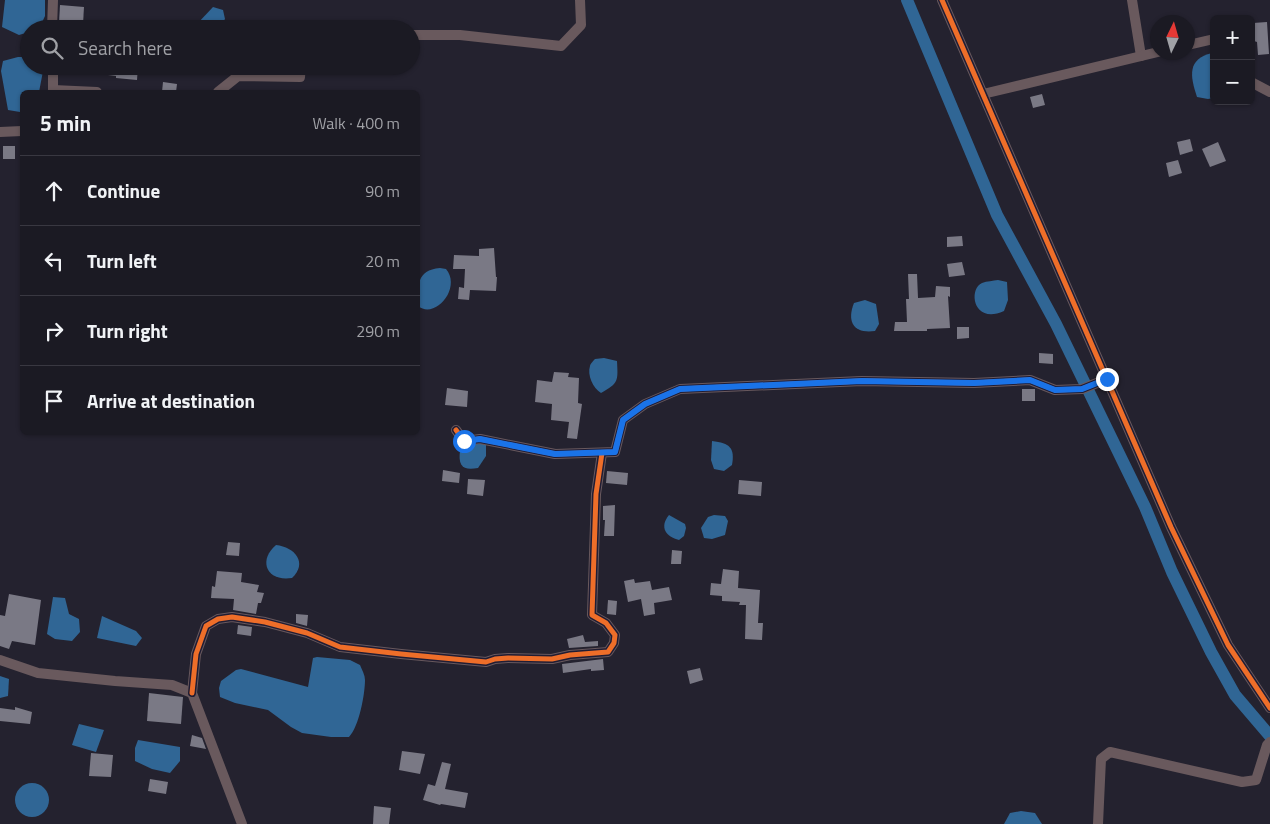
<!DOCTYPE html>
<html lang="en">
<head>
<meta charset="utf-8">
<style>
	body { margin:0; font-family:"Titillium Web",sans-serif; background:#24232b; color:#f1f3f6 }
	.controls { position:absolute; right:15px; top:15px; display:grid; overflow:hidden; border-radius:8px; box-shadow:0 1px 4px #0004 }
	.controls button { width:45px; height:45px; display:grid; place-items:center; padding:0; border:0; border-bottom:1px solid #393841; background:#1b1a23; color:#f1f3f6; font:25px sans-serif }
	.compass { position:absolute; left:1150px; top:15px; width:45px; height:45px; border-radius:50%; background:#1b1a23; box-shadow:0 1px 4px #0004; rotate:5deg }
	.stop { position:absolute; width:15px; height:15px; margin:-11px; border:4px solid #1a73e8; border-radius:50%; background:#fff }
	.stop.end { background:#1a73e8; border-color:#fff; box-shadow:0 1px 5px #0008 }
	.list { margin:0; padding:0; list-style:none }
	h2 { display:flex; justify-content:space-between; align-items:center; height:65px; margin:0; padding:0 20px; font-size:21px }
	h2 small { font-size:16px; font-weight:400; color:#a0a1a6 }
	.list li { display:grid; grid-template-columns:32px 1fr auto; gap:15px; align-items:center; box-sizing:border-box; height:70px; padding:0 20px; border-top:1px solid #393841 }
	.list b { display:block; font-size:19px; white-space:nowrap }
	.list em { font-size:16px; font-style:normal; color:#a0a1a6 }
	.icon { flex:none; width:28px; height:28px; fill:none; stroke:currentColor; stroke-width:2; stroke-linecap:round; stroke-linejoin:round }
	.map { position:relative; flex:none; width:1270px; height:824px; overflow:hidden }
	.search { position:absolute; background:#1b1a23; box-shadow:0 1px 4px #0004; left:20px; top:20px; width:400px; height:55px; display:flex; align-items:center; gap:12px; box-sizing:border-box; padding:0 18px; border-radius:28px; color:#a0a1a6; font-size:19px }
	.panel { position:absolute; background:#1b1a23; box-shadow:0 1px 4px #0004; left:20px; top:90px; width:400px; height:345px; border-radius:8px }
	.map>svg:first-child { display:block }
	.water { fill:#306695 }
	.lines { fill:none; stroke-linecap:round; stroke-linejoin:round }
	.canal { stroke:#306695; stroke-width:12 }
	.building { fill:#7a7985 }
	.street { stroke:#69595d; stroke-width:10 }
	.cycleway-casing { stroke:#201d34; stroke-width:8 }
	.cycleway { stroke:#ee6e29; stroke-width:5 }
	.route { stroke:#1a73e8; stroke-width:6 }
</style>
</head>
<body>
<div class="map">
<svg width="1270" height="824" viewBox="0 0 1270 824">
	<rect width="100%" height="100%" fill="#24222f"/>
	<g class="water">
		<path d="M5 0H45V16L39 29H29V32L19 35 2 27Z"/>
		<path d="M213 7 223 10 225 19 218 29H205L197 24Z"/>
		<path d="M1212 53H1214V98L1208 99 1197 97C1190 76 1187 59 1212 53Z"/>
		<path d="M18 57H29V66H44L39 92H22V111L20 112 8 110 1 71 3 61Z"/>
		<path d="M190 66H231L230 74 189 71Z"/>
		<path d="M440 268 446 269C462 288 435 320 418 306 418 286 416 270 440 268Z"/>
		<path d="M998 280 1007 282 1008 300 1004 311C973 325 968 289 982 283 987 281 993 281 998 280Z"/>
		<path d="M865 300 876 304 879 324 875 331C855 334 846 323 854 303Z"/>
		<path d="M604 358 617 361C618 381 619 383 601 393 593 388 587 375 590 366 590 364 594 360 595 359Z"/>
		<path d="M712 441C730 443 735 448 732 465L724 471 714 469 711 460Z"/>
		<path d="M480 443 486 445V456L478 468C463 471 458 466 460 451L469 444Z"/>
		<path d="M669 515 685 524 686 528 684 536 679 540C666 537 659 527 669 515Z"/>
		<path d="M714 515 725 516 728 521 725 535 712 539 704 538 701 528 708 517Z"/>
		<path d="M276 545C295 547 308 563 292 578 266 582 258 560 276 545Z"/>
		<path d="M53 597 65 598 69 614 79 619 80 632 72 641 55 639 47 634Z"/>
		<path d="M102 616 136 631 142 638 136 646 97 638Z"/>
		<path d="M317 657 350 660 360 665C362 670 365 675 365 680 365 694 359 727 349 737H331L302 733 291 727 268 710 235 703 220 697 219 688 221 681 236 670 241 669 308 687 313 658Z"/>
		<path d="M0 676 9 679 8 696 0 698Z"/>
		<path d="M79 724 104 730 96 752 72 745Z"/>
		<path d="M138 740 180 747V761L170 773 152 769 135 761V748Z"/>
		<circle cx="32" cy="800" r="17"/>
		<path d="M1021 811 1035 813 1042 824H1004L1010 813Z"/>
	</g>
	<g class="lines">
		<path class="canal" d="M907 0 997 215 1056 324 1145 507 1172 572 1211 652 1235 695 1270 736"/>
	</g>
	<g class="building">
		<path d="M60 5 84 7 83 24 59 23Z"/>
		<path d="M1267 22 1269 54 1258 55 1257 42 1251 40 1253 23Z"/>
		<path d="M85 66H138L137 80 116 78V76L84 72Z"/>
		<path d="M163 82 177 84 176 92H162Z"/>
		<path d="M1042 94 1045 105 1033 108 1030 97Z"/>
		<path d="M1190 139 1193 151 1180 155 1177 142Z"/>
		<path d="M1218 142 1226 161 1210 167 1202 149Z"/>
		<rect x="3" y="146" width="12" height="13"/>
		<path d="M1178 160 1182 173 1169 177 1166 163Z"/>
		<path d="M962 236 963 246 947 247V237Z"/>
		<path d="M494 248 496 277H497L496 291 470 290 469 300 458 299 459 287 464 288 465 269H453L454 255 479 256V249Z"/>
		<path d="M962 262 965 275 949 277 947 264Z"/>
		<path d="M908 274H917L918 298 935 297 936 286 950 287V297L948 296 950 328 927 329V331H894L895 322H907L906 299H909Z"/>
		<path d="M957 327H969V338L957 339Z"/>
		<path d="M1039 353 1053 354V364L1039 363Z"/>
		<path d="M554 372 569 373 568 377 579 378 578 403 582 404 577 439 567 438 569 422 551 420 552 404 535 402 537 380 552 382Z"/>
		<path d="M447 388 468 391 467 407 445 405Z"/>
		<rect x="1022" y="389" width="13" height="12"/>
		<path d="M443 470 460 473 459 483 442 481Z"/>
		<path d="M607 471 628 473 627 485 606 483Z"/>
		<path d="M468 479 485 480 483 496 467 494Z"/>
		<path d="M739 480 762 482 761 496 738 494Z"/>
		<path d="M615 505 614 536H604L605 520H603V506Z"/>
		<path d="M228 542 240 543 239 556 226 555Z"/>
		<path d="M672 550 682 551 681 564H671Z"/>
		<path d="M723 569 739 571 738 588 760 590 758 623H763L762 640 745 639 746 605H739L740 602 722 601V596L710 595 711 583 721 584Z"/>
		<path d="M217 571 242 573 241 582 259 585 257 592 264 593 261 603H258L256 614 233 610 234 599 211 598 212 586 215 587Z"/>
		<path d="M634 579 635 583 650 581 652 590 669 587 672 600 654 603 655 614 644 616 641 599 628 602 624 581Z"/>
		<path d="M9 594 41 600 35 645 12 641 9 649 0 646V615L5 616Z"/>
		<path d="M608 600 617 601 616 615 607 614Z"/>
		<path d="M296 614 308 615 307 626 296 623Z"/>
		<path d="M238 625 252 627 251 636 237 634Z"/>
		<path d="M583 635 585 642 598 641V646L569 648 567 639Z"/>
		<path d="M603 659 604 670 591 671V669L563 673 562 664Z"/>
		<path d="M700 668 703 680 690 684 687 671Z"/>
		<path d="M149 693 183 697 181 724 147 721Z"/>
		<path d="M15 707 32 712 30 724 0 721V708L15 710Z"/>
		<path d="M192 735 202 738 206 749 190 746Z"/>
		<path d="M402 751 425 754 420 774 399 770Z"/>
		<path d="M91 753 113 755 111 777 89 776Z"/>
		<path d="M442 762 451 764 445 789 468 793 465 808 441 804 440 805 423 800 428 784 435 786Z"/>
		<path d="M150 779 168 782 166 794 148 791Z"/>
		<path d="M374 806 391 808 389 824H373Z"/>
	</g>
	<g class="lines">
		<g class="street">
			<path d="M942 0 1171 527 1228 645 1270 708"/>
			<path d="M1132 0 1141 56"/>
			<path d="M52 29 53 0"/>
			<path d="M316 29 331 26 353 29"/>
			<path d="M411 35H460L561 46 581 25 580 0"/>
			<path d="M1188 45 1214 39"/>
			<path d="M53 66V90L97 92"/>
			<path d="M1251 82 1270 92"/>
			<path d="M218 92 238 76 300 77 301 66"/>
			<path d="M983 94 1158 52"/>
			<path d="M0 132 22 131"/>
			<path d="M456 430 464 441 480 439 555 454 615 452 623 420 645 404 680 389 862 381 974 383 1030 380 1055 390 1082 389 1107 379"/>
			<path d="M0 660 38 673 115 681 172 685 192 693 242 824"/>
			<path d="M192 693 196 654 206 626 218 619 232 617 265 622 307 633 340 647 401 654 486 662 495 659 508 658 552 659 570 655 608 652 614 643 615 635 606 623 592 615 596 494 602 453"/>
			<path d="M1098 824 1101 759 1110 752 1242 782 1256 780 1267 745 1270 742"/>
		</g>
		<defs>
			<g id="cycleway">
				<path d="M942 0 1171 527 1228 645 1270 708"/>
				<path d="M456 430 464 441 480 439 555 454 615 452 623 420 645 404 680 389 862 381 974 383 1030 380 1055 390 1082 389 1107 379"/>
				<path d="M192 693 196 654 206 626 218 619 232 617 265 622 307 633 340 647 401 654 486 662 495 659 508 658 552 659 570 655 608 652 614 643 615 635 606 623 592 615 596 494 602 453"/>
			</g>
		</defs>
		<use href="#cycleway" class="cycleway-casing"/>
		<use href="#cycleway" class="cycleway"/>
	</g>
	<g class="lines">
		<path class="route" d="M464 441 480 439 555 454 615 452 623 420 645 404 680 389 862 381 974 383 1030 380 1055 390 1082 389 1107 379"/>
	</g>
</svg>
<div class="controls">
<button>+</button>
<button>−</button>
</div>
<svg class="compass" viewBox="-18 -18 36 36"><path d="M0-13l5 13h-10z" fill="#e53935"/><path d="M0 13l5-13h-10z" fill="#a0a1a6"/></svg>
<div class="stop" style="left:464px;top:441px"></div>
<div class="stop end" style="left:1107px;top:379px"></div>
<div class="search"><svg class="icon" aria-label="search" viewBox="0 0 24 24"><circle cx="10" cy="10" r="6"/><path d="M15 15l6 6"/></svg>Search here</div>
<section class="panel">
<h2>5 min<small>Walk · 400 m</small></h2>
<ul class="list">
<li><svg class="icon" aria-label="ahead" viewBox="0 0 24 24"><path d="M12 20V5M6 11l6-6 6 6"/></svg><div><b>Continue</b></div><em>90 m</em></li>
<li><svg class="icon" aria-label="left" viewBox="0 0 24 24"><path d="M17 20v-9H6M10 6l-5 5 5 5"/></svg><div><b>Turn left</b></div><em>20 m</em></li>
<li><svg class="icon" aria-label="right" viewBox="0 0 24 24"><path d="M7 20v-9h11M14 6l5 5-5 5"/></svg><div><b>Turn right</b></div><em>290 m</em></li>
<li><svg class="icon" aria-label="arrive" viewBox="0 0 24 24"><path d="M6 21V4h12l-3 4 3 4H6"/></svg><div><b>Arrive at destination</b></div></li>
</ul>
</section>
</div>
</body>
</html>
